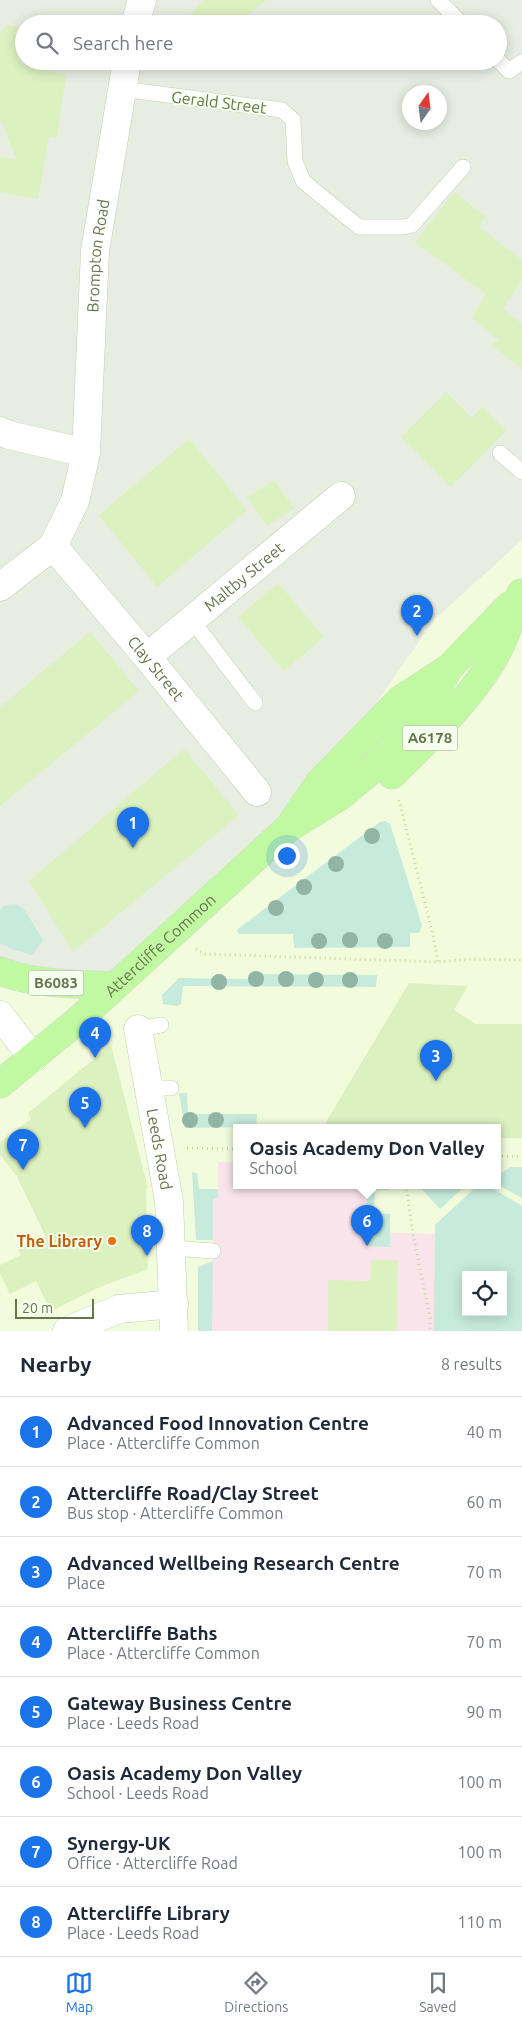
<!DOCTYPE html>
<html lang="en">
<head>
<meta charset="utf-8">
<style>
	body { margin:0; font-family:Ubuntu,sans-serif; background:#f6f6f7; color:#1f2937 }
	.controls { position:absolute; right:15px; bottom:15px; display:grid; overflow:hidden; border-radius:0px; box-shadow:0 2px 12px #0003 }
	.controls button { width:45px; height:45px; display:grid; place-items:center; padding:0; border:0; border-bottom:1px solid #e0e1e3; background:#fff; color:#1f2937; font:25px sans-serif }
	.compass { position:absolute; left:402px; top:85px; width:45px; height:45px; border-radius:50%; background:#fff; box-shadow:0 2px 12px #0003; rotate:14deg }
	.scale { position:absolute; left:15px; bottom:12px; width:79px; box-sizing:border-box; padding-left:5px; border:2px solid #66764c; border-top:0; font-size:14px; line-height:18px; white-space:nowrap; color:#66764c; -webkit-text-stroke:4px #f4ffee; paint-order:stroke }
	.you { position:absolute; left:286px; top:855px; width:18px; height:18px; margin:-12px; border:4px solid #fff; border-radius:50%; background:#1a73e8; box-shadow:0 0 0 8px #1a73e833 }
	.badge { display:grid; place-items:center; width:32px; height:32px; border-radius:50%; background:#1a73e8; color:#fff; font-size:16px; font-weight:700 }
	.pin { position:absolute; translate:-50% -41px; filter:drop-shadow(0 1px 2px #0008) }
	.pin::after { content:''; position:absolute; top:26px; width:18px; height:15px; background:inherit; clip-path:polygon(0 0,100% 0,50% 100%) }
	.popup { position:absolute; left:233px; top:1124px; width:268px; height:65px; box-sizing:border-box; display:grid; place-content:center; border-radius:0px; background:#fff; filter:drop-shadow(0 1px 4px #0005); font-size:16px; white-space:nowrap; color:#747a83 }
	.popup b { font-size:19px; color:#1f2937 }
	.popup::after { content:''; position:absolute; left:50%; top:100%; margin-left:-10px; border:10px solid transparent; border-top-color:#fff }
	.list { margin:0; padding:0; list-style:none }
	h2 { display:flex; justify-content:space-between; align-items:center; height:65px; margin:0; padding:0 20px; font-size:21px }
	h2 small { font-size:16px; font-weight:400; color:#747a83 }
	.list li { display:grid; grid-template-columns:32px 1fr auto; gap:15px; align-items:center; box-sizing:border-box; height:70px; padding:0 20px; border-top:1px solid #e0e1e3 }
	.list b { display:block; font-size:19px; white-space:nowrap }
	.list p { margin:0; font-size:16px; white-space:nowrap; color:#747a83 }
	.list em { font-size:16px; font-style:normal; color:#747a83 }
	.icon { flex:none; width:28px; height:28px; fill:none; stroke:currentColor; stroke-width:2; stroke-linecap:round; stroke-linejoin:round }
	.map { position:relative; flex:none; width:522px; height:1331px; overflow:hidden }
	.search { position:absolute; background:#fff; box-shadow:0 2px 12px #0003; left:15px; right:15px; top:15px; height:55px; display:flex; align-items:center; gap:12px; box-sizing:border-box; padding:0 18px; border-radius:28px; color:#747a83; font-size:19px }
	.sheet { height:625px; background:#fff }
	nav { display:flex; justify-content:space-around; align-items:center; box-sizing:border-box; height:70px; border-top:1px solid #e0e1e3; background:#fff; font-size:14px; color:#747a83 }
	nav a { display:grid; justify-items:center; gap:2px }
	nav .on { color:#1a73e8 }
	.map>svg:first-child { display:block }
	.commercial { fill:#f2fcdc; fill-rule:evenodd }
	.industrial { fill:#e7ede1; fill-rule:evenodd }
	.education { fill:#f9e4eb; fill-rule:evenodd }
	.green { fill:#c6eadc; fill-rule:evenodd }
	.building { fill:#dcf1c0 }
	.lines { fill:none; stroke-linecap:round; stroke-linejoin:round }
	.service-casing { stroke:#c1d0b0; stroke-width:16 }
	.minor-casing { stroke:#c1d0b0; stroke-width:29 }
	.secondary-casing { stroke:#c2d3ae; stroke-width:29 }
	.primary-casing { stroke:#d7dbd0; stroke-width:29 }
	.path { stroke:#c1d6a3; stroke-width:3; stroke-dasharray:1 4; stroke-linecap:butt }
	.service { stroke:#fff; stroke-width:15 }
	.minor { stroke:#fff; stroke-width:28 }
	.secondary { stroke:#fff; stroke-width:28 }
	.primary { stroke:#c0f9a2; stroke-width:28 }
	.tree { fill:#91b5a4 }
	.food-dot { fill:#e8710a; stroke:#f4ffee; stroke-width:2 }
	.labels { text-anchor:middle; stroke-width:4; stroke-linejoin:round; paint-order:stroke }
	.shield { fill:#f4ffee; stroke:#919f7d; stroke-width:1 }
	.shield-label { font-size:15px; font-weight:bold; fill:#66764c }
	.street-label { font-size:16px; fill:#66764c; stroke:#f4ffee }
	.food-label { font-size:16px; font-weight:bold; fill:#c56008; stroke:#f4ffee; text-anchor:end }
</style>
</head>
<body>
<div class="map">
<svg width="522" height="1331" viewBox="0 0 522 1331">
	<rect width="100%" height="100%" fill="#effce8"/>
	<path class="commercial" d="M522 540V1331H0V971L287 829 435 619ZM237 1127H497V1185H237ZM466 1275H503V1312H466Z"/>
	<path class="industrial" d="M0 0H522V540L435 619 287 829 114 986 0 971ZM24 24H498V61H24ZM410 92H440V122H410Z"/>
	<path class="education" d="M218 1162H237V1185H367V1232L522 1236V1331H212L213 1197H218ZM466 1275H503V1312H466Z"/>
	<g class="green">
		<path d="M385 821 390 824 422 925 419 933H410V947L294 948 293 934H239L237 931 239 928 380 822Z"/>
		<path d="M16 904 24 909 43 940 32 955 12 949 0 943V909L5 905Z"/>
		<path d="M249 974 377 975 376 987 183 986 181 1004 177 1006 163 1004 162 995 179 978 249 979Z"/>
		<path d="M179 1093H187L188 1114H257L256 1127 185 1128Z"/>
		<path d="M511 1167H522V1198L497 1184V1175Z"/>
		<path d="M192 1172 197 1173 199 1189H218V1198H213V1240H196Z"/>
		<path d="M367 1185 390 1186V1190H375L374 1213 390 1214V1247L366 1246Z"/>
		<path d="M418 1185H466L440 1209Z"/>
		<path d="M478 1185H487L522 1206V1331H434L435 1225ZM466 1275H503V1312H466Z"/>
		<path d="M213 1261 212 1331H198V1267Z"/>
	</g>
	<g class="building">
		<path d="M205 0H266L238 24H200L191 13Z"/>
		<path d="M7 25 24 29 21 64 66 75 57 138 49 137 38 199 0 192V157L17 160 0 119V32Z"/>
		<path d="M454 192 485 216 479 227 522 260V280L503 309 522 324V369L491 345 499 340 472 318 486 294 415 242Z"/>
		<path d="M446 392 472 418 482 407 506 431 451 487 401 437Z"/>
		<path d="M189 439 247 510 157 587 99 515Z"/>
		<path d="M274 480 294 508 267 526 247 498Z"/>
		<path d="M278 583 324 637 284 671 238 617Z"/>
		<path d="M90 632 139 691 0 806V707Z"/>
		<path d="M184 749 239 815 73 952 29 881Z"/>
		<path d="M409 983 468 986 454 1010 476 1024H522V1138H497V1127H323Z"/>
		<path d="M111 1045 148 1188H146L148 1269 100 1287 51 1311 36 1281 10 1294 0 1274V1265L21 1255 18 1250 46 1237 16 1175 0 1155V1142L31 1119 28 1113Z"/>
		<path d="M371 1260H398L397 1331H328V1280L370 1281Z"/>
	</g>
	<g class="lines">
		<defs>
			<g id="service">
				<path d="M438 0 462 24"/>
				<path d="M498 60 509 71 522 62"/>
				<path d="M122 89 282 110 293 120 295 161 303 181 359 227H403L412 225 463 167"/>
				<path d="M500 453 522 472"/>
				<path d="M192 620 255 703"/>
				<path d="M138 1029 161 1025"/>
				<path d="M149 1088H171"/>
				<path d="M172 1248 213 1251"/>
			</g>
			<g id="minor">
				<path d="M135 24 142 0"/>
				<path d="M0 431 9 435 86 453"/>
				<path id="s1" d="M53 546 147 657 257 792"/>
				<path id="s2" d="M0 587 53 546 75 501 86 453 95 251 127 61"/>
				<path id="s3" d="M147 657 341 496"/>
				<path id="s4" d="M138 1029 169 1201 174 1331"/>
				<path d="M67 1331 119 1309 174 1304"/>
			</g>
			<path id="secondary" d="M0 1015 33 1058"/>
			<g id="primary">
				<path d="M392 775C427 740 464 706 491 663 504 642 512 616 521 593"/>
				<path d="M293 821 319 783 400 700 449 668 509 606"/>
				<path d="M0 971C36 985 76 984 114 986"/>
				<path id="s5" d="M0 1084 77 1021 287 829 339 797 373 769 421 718 449 668"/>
			</g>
		</defs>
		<use href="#service" class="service-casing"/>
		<use href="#minor" class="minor-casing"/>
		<use href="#secondary" class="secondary-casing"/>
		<use href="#primary" class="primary-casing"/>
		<g class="path">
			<path d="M399 800 433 935 438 962"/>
			<path d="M196 949 205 954 438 962 471 959 522 960"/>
			<path d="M187 1148 237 1149"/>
			<path d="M497 1156 522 1157"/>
			<path d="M406 1185 413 1234 430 1318V1331"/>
		</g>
		<use href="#service" class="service"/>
		<use href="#minor" class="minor"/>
		<use href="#secondary" class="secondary"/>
		<use href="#primary" class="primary"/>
	</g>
	<g class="tree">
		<circle cx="372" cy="836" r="8"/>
		<circle cx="336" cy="864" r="8"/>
		<circle cx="304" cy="887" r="8"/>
		<circle cx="276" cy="908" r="8"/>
		<circle cx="350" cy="940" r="8"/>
		<circle cx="319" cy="941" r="8"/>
		<circle cx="385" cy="941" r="8"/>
		<circle cx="256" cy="979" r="8"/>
		<circle cx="286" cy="979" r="8"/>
		<circle cx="316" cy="980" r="8"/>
		<circle cx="350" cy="980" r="8"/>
		<circle cx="219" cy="982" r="8"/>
		<circle cx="190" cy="1120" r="8"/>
		<circle cx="216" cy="1120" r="8"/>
	</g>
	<circle class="food-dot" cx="112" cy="1241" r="5"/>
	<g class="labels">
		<g class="shield">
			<rect x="402.5" y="725.5" width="55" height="25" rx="4"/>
			<rect x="28.5" y="970.5" width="55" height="25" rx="4"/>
		</g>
		<g class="shield-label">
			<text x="430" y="743">A6178</text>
			<text x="56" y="988">B6083</text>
		</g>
		<g class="street-label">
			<text transform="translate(219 102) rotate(7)" y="6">Gerald Street</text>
			<text dy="6" stroke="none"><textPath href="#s2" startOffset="364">Brompton Road</textPath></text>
			<text dy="6" stroke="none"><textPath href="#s3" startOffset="126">Maltby Street</textPath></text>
			<text dy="6" stroke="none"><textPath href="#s1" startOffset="160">Clay Street</textPath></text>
			<text dy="6" stroke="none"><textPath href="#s5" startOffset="212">Attercliffe Common</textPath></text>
			<text dy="6" stroke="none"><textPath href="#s4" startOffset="122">Leeds Road</textPath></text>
		</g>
		<g class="food-label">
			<text x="102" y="1247">The Library</text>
		</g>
	</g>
</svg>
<div class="controls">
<button><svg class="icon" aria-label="locate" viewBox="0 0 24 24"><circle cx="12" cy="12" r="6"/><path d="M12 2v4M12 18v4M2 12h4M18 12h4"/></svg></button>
</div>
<svg class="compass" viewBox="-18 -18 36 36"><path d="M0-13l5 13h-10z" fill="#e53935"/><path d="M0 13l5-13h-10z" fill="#747a83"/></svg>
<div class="scale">20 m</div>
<div class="you"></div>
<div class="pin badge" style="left:133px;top:848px">1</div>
<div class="pin badge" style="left:417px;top:636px">2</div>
<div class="pin badge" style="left:436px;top:1081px">3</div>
<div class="pin badge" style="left:95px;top:1058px">4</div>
<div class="pin badge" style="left:85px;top:1128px">5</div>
<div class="pin badge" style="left:367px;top:1246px">6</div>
<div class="popup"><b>Oasis Academy Don Valley</b>School</div>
<div class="pin badge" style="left:23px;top:1170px">7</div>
<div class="pin badge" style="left:147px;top:1256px">8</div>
<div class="search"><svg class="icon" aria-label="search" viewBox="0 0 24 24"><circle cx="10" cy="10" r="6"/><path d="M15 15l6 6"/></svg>Search here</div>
</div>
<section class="sheet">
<h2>Nearby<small>8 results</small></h2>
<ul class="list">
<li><span class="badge">1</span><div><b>Advanced Food Innovation Centre</b><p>Place · Attercliffe Common</p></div><em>40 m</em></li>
<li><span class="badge">2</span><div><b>Attercliffe Road/Clay Street</b><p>Bus stop · Attercliffe Common</p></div><em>60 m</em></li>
<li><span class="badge">3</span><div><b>Advanced Wellbeing Research Centre</b><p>Place</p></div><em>70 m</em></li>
<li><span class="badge">4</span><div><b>Attercliffe Baths</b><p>Place · Attercliffe Common</p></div><em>70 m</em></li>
<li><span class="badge">5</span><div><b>Gateway Business Centre</b><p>Place · Leeds Road</p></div><em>90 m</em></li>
<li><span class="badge">6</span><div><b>Oasis Academy Don Valley</b><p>School · Leeds Road</p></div><em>100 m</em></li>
<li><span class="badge">7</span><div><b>Synergy-UK</b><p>Office · Attercliffe Road</p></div><em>100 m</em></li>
<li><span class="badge">8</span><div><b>Attercliffe Library</b><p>Place · Leeds Road</p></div><em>110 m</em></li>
</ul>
</section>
<nav>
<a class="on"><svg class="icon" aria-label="map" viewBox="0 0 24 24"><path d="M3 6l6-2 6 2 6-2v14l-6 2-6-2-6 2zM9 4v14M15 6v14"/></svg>Map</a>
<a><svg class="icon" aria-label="directions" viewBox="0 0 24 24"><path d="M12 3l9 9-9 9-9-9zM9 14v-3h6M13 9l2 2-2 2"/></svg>Directions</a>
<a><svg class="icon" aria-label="saved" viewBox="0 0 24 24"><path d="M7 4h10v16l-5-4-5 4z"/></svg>Saved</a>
</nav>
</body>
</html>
